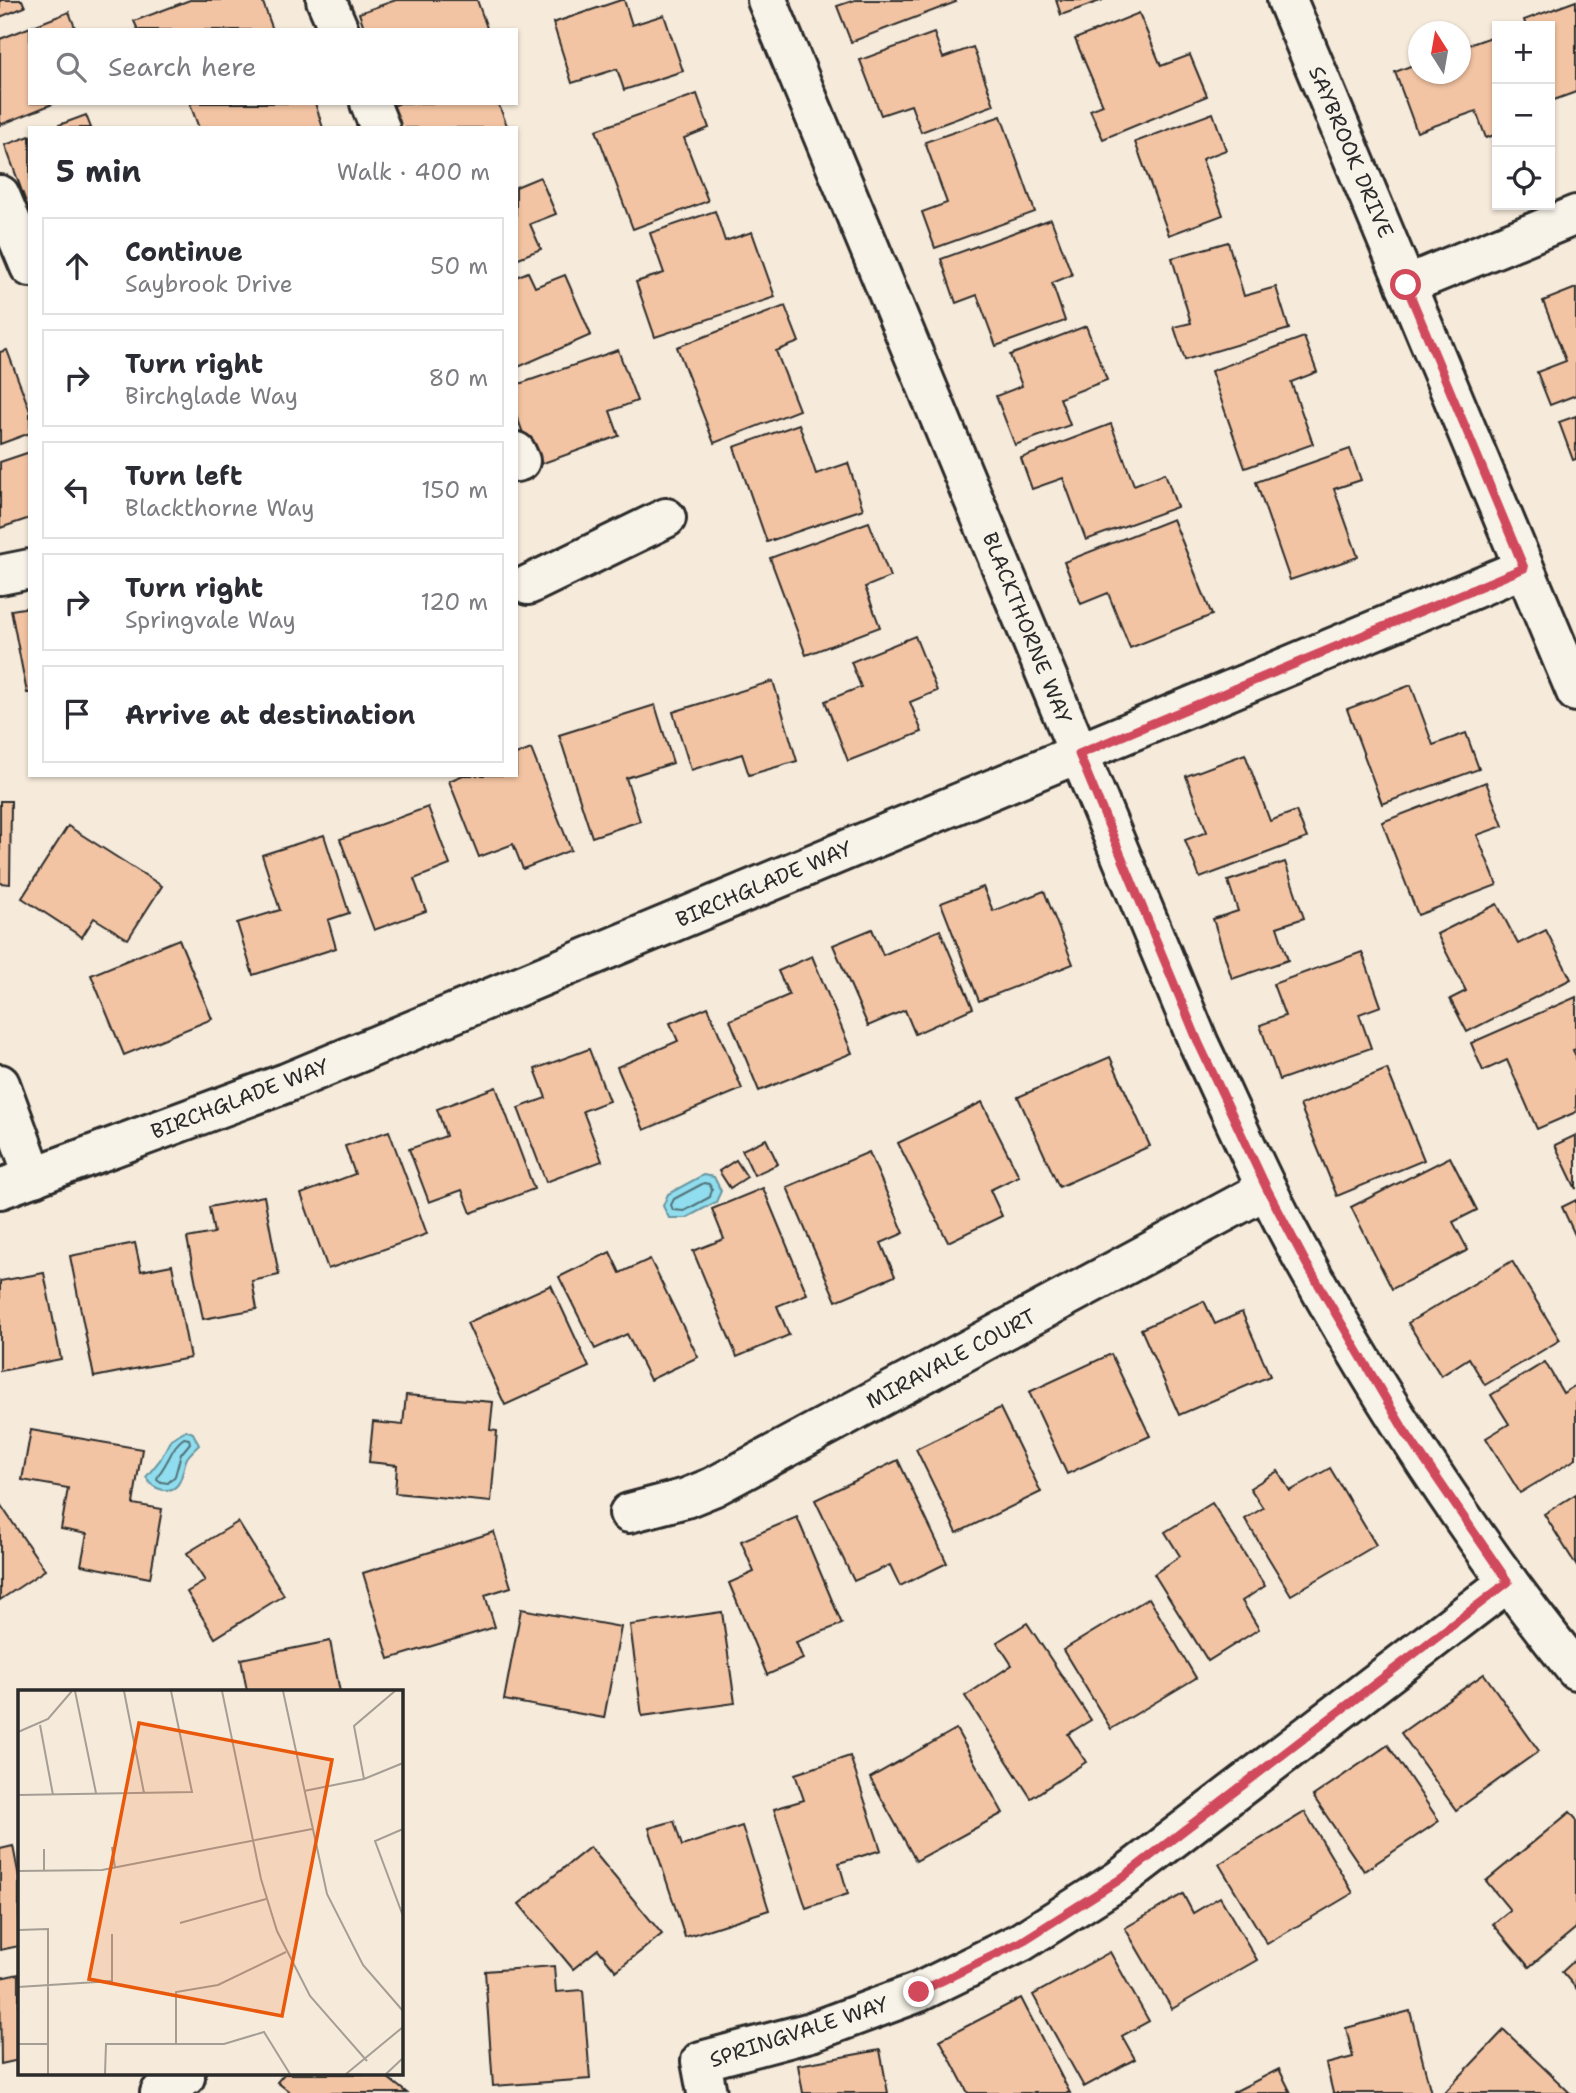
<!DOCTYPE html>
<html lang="en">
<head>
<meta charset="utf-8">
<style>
	body { margin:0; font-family:"Shantell Sans",sans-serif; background:#f7f7f7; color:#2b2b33 }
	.controls { position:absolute; right:21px; top:21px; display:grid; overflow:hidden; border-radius:0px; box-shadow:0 2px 5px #0004 }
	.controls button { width:63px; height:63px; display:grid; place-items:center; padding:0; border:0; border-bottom:2px solid #e1e1e2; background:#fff; color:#2b2b33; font:35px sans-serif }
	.compass { position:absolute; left:1408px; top:21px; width:63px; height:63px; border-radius:50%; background:#fff; box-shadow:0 2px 5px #0004; rotate:349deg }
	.stop { position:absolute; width:21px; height:21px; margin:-16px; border:5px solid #d1495b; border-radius:50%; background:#fff }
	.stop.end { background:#d1495b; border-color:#fff; box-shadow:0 2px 7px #0008 }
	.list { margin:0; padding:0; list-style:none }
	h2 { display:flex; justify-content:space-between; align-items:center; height:91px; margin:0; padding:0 28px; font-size:30px }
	h2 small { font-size:23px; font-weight:400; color:#7c7c81 }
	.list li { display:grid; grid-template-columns:46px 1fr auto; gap:21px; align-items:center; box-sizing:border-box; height:98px; margin:0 14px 14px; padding:0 14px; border:2px solid #e1e1e2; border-radius:0px }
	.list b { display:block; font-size:26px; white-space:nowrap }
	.list p { margin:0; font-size:23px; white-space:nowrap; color:#7c7c81 }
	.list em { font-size:23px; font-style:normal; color:#7c7c81 }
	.icon { flex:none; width:38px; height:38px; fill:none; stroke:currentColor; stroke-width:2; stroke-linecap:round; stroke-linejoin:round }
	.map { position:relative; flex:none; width:1576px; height:2093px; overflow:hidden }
	.search { position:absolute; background:#fff; box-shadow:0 2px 5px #0004; left:28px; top:28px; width:490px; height:77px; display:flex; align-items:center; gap:18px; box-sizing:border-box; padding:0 24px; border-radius:0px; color:#7c7c81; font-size:26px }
	.panel { position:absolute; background:#fff; box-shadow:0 2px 5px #0004; left:28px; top:126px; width:490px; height:651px; border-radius:0px }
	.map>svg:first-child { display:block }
	.water { fill:#8fddee; stroke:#6796a0; stroke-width:2 }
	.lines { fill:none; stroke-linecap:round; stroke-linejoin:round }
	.shore { stroke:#537279; stroke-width:2 }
	.building { fill:#f3c4a3; stroke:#2b2b2b; stroke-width:2 }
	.minor-casing { stroke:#2b2b2b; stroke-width:44 }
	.minor { stroke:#f7f3e8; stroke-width:38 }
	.route { stroke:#d1495b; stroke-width:9 }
	.labels { text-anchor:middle; stroke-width:5; stroke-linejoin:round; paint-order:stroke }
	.street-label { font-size:21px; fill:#2b2b2b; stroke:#f7f3e8 }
	.inset-road { fill:none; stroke:#a59e94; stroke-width:2 }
	.view { fill:#e8590c; fill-opacity:0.15; stroke:#e8590c; stroke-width:3.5 }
	.inset-edge { fill:none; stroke:#2b2b2b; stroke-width:3.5 }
</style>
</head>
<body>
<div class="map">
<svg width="1576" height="2093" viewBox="0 0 1576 2093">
	<rect width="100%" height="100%" fill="#f6eada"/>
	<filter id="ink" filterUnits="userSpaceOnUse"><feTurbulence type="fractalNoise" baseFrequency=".0143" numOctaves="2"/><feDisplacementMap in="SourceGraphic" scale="14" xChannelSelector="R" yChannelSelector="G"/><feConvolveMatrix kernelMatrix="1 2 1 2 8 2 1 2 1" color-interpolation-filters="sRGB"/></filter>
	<g filter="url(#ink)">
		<g class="water">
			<path d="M703 1175 714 1177 721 1191 716 1202 686 1218H669L663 1206 668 1194Z"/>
			<path d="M186 1430 193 1433 199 1445C195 1449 190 1453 187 1458 181 1470 184 1492 163 1490 154 1488 150 1484 146 1477L160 1460 171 1439Z"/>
		</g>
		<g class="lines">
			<g class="shore">
				<path d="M704 1183 709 1184 712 1189 710 1197 684 1211 673 1210 671 1205 674 1199Z"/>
				<path d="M184 1438 189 1439 190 1443 181 1454 175 1476 168 1483 161 1482 157 1479C159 1473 163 1469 166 1463 172 1453 174 1445 184 1438Z"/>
			</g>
		</g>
		<g class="building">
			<path d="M0 0H22L25 7 0 17Z"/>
			<path d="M190 0H262L273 30H138L134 21Z"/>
			<path d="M396 0H477L487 28 481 30H365L359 13Z"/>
			<path d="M621 0H624L632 25 664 15 683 71 624 90 617 69 572 83 553 23Z"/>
			<path d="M855 0H955L956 2 851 42 837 6Z"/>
			<path d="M1056 0H1103L1061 15Z"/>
			<path d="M1576 1V92L1554 100 1550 89V26H1526L1524 20Z"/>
			<path d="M69 12 76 30H30V103H55L0 125V39Z"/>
			<path d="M1139 13 1161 66 1190 55 1207 96 1103 139 1090 110 1103 105 1075 39Z"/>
			<path d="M934 33 943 58 973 47 994 105 921 132 911 105 881 115 860 60Z"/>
			<path d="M1497 35V134L1486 138 1476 111 1417 132 1395 72 1418 63V74H1460V48Z"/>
			<path d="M697 94 709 128 684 138 708 201 633 229 596 130Z"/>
			<path d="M193 103H315L323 128H199L190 104Z"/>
			<path d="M400 103H498L508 128H399L390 107Z"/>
			<path d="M1213 113 1226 150 1202 159 1223 215 1169 235 1135 142Z"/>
			<path d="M86 115 91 128H51Z"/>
			<path d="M1001 116 1035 212 935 248 922 212 947 203 925 142Z"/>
			<path d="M30 136V213L5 145Z"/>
			<path d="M540 177 556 214 530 224 541 249 516 259V187Z"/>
			<path d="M715 211 725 241 752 232 775 297 655 337 636 282 664 273 650 233Z"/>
			<path d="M1051 219 1072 275 1052 283 1065 321 996 346 977 295 956 303 941 259Z"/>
			<path d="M1228 242 1244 296 1276 287 1289 329 1185 360 1174 327 1191 323 1172 258Z"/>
			<path d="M528 272 535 287 565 275 591 335 516 368V277Z"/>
			<path d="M1576 288V395L1550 405 1537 372 1566 361 1543 301Z"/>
			<path d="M785 306 799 342 776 351 799 410 714 443 677 347Z"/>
			<path d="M1086 326 1107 380 1060 398 1070 425 1015 445 996 396 1022 386 1010 355Z"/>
			<path d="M1304 337 1317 372 1291 382 1313 444 1245 468 1211 371Z"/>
			<path d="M7 350 30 411V433L0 444V352Z"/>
			<path d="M618 350 637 401 610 411 619 436 535 466 516 414V385Z"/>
			<path d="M1576 416V459L1573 460 1559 422Z"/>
			<path d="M799 424 816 474 848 463 863 509 767 542 734 447Z"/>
			<path d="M1111 424 1134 485 1165 473 1177 507 1086 540 1063 478 1032 489 1021 458Z"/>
			<path d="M1350 449 1361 480 1334 489 1358 557 1290 580 1256 482Z"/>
			<path d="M30 452V518L0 528V462Z"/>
			<path d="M1173 519 1212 615 1130 648 1108 593 1081 604 1064 562Z"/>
			<path d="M869 522 890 577 865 587 880 627 806 655 770 558Z"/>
			<path d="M30 607V693H27L11 610Z"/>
			<path d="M915 636 937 691 910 702 922 732 848 761 825 701 861 687 851 662Z"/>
			<path d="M773 681 797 761 749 775 742 754 691 770 673 712Z"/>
			<path d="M1411 685 1433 745 1466 733 1479 769 1382 804 1347 709Z"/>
			<path d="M655 705 673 763 626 778 640 821 592 837 559 735Z"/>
			<path d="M531 749 571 850 523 869 513 844 479 857 449 781 463 775H516V755Z"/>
			<path d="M1245 754 1270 821 1296 811 1307 838 1200 878 1185 840 1207 832 1186 776Z"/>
			<path d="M1486 782 1503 826 1477 835 1497 885 1418 915 1382 822Z"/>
			<path d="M0 801H11L10 884 0 883Z"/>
			<path d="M428 807 450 865 414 879 426 911 374 930 340 839Z"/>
			<path d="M68 826 162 886 128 939 94 918 82 937 22 898Z"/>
			<path d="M324 835 349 913 328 920 336 948 253 975 237 923 280 910 262 855Z"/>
			<path d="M1285 862 1304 918 1277 927 1288 960 1232 979 1213 919 1238 911 1228 881Z"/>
			<path d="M983 887 993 911 1044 891 1073 964 979 1001 941 903Z"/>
			<path d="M1497 904 1518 944 1546 930 1571 979 1467 1032 1450 999 1466 991 1437 934Z"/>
			<path d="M872 929 883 955 940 930 973 1008 915 1034 905 1010 868 1026 833 945Z"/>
			<path d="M179 939 212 1019 124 1055 91 975Z"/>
			<path d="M1362 952 1381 1006 1359 1014 1371 1048 1279 1080 1260 1025 1285 1016 1273 984Z"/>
			<path d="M812 956 852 1053 759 1091 730 1020 789 995 778 971Z"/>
			<path d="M1576 997V1049L1573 1050 1576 1056V1112L1537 1129 1507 1060 1483 1071 1471 1043Z"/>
			<path d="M708 1007 742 1089 644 1130 617 1067 678 1041 670 1023Z"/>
			<path d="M589 1049 609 1101 583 1111 602 1161 546 1182 518 1108 546 1098 535 1069Z"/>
			<path d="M1110 1057 1150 1146 1059 1187 1018 1097Z"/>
			<path d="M1387 1069 1424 1160 1337 1196 1300 1105Z"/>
			<path d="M496 1087 534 1189 471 1213 462 1190 429 1202 409 1149 446 1136 437 1109Z"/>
			<path d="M982 1102 1019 1176 990 1190 1002 1216 948 1242 898 1143Z"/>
			<path d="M389 1131 427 1234 328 1269 301 1194 355 1174 345 1146Z"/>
			<path d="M1576 1135V1189L1555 1145Z"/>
			<path d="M766 1139 778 1164 754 1175 742 1150Z"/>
			<path d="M869 1152 904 1233 881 1243 895 1276 836 1301 787 1187Z"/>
			<path d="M1450 1157 1477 1210 1453 1222 1468 1250 1392 1289 1351 1207Z"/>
			<path d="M736 1160 747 1177 730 1188 719 1171Z"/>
			<path d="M763 1188 807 1294 777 1306 789 1335 737 1357 693 1251 724 1239 712 1209Z"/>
			<path d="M264 1196 279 1275 252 1281 257 1309 203 1319 187 1238 214 1233 209 1207Z"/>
			<path d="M1576 1200V1237L1562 1207Z"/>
			<path d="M135 1243 141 1271 172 1265 190 1358 94 1377 70 1256Z"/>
			<path d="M610 1252 620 1273 650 1259 698 1357 650 1380 627 1334 595 1349 559 1277Z"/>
			<path d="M1512 1261 1560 1340 1485 1385 1469 1358 1441 1376 1408 1323Z"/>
			<path d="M44 1273 61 1359 0 1371V1281Z"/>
			<path d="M551 1285 589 1367 505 1405 467 1323Z"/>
			<path d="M1204 1301 1215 1324 1242 1312 1270 1376 1179 1415 1141 1329Z"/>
			<path d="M1111 1354 1150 1436 1067 1474 1029 1392Z"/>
			<path d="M1545 1362 1563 1393 1576 1385V1459L1520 1493 1486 1438 1509 1424 1491 1395Z"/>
			<path d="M406 1395 493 1402 490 1430 497 1431 491 1502 395 1493 397 1465 369 1462 373 1422 403 1425Z"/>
			<path d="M1000 1408 1041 1492 957 1533 916 1449Z"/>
			<path d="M31 1430 142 1449 133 1504 162 1509 150 1578 81 1565 87 1534 61 1529 68 1488 22 1480Z"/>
			<path d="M898 1460 947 1563 900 1586 890 1565 854 1581 815 1500Z"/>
			<path d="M1330 1468 1376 1545 1291 1595 1245 1519 1263 1508 1250 1488 1278 1471 1290 1491Z"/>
			<path d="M1576 1494V1565L1544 1514Z"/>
			<path d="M1212 1503 1265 1586 1242 1601 1259 1629 1208 1661 1154 1574 1180 1556 1165 1532Z"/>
			<path d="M0 1504 45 1570 0 1600Z"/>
			<path d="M797 1517 842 1624 796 1642 803 1659 767 1675 729 1583 754 1572 741 1541Z"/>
			<path d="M238 1522 284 1595 215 1638 187 1592 205 1581 187 1553Z"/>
			<path d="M494 1532 511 1587 485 1595 495 1627 389 1659 363 1573Z"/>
			<path d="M1149 1598 1196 1678 1111 1729 1063 1650Z"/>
			<path d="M521 1609 621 1627 604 1718 504 1700Z"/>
			<path d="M722 1612 735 1703 642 1716 630 1625Z"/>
			<path d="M1027 1623 1091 1720 1068 1734 1086 1762 1031 1798 965 1696 1012 1665 997 1642Z"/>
			<path d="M330 1641 340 1692H241L247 1691 241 1659Z"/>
			<path d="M1484 1674 1539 1751 1456 1810 1401 1733Z"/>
			<path d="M956 1729 1003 1813 916 1861 870 1778Z"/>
			<path d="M1388 1745 1439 1821 1364 1871 1313 1796Z"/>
			<path d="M850 1756 881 1850 839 1863 848 1894 806 1908 774 1809 804 1800 795 1774Z"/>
			<path d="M1305 1812 1353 1893 1267 1944 1219 1864Z"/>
			<path d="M1570 1812 1576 1819V1928L1529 1967 1493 1924 1510 1910 1486 1881Z"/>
			<path d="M674 1821 682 1846 742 1826 769 1910 685 1937 649 1828Z"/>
			<path d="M13 1846 19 1877V1946L0 1950V1849Z"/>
			<path d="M590 1847 662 1934 616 1971 598 1949 573 1969 519 1904Z"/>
			<path d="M1183 1894 1193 1913 1220 1897 1257 1960 1172 2009 1125 1928Z"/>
			<path d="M1110 1952 1149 2021 1122 2036 1135 2059 1084 2087 1033 1995Z"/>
			<path d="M1576 1959V1988L1562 1972Z"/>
			<path d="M554 1966 556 1992 583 1990 590 2079 493 2086 485 1971Z"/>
			<path d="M19 1974V2060L1 2064 0 1978Z"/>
			<path d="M1021 1998 1070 2093H968L940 2040Z"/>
			<path d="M1410 2011 1431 2093H1333L1326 2064 1353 2057 1346 2028Z"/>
			<path d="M1504 2030 1570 2093H1444Z"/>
			<path d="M880 2050 888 2093H803L798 2065Z"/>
			<path d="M1279 2069 1291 2093H1232Z"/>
			<path d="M284 2074H383L407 2093H291L277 2082Z"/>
		</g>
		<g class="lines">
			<defs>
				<g id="minor">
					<path d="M326 0 339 30"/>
					<path d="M767 0 1199 1044C1234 1118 1266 1193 1306 1264 1385 1406 1474 1544 1576 1670"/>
					<path d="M1287 0 1576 692"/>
					<path d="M370 103 380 128"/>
					<path d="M0 195 30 267"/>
					<path d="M1406 285 1576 215"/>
					<path d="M516 452 520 461 516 462"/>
					<path d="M0 575 30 569"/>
					<path d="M528 585 666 518"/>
					<path d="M0 1084 34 1177"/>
					<path d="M0 1189 286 1083 1524 568"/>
					<path d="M629 1513 686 1498 713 1487 1267 1189"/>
					<path d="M160 2093 185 2077 184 2074"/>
					<path d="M707 2093 701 2061 811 2032 919 1992 1021 1942 1119 1880 1508 1582"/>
				</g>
			</defs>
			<use href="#minor" class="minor-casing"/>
			<use href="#minor" class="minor"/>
		</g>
	</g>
	<g class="lines" filter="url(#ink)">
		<path class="route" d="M919 1992 1021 1942 1119 1880 1508 1582 1404 1430 1306 1263 1267 1189 1199 1044 1079 754 1524 568 1406 285"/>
	</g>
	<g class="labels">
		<g class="street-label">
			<text transform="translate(1351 152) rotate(67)" y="7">SAYBROOK DRIVE</text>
			<text transform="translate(1027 628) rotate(68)" y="7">BLACKTHORNE WAY</text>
			<text transform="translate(764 884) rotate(-23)" y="7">BIRCHGLADE WAY</text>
			<text transform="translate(240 1099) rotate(-21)" y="7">BIRCHGLADE WAY</text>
			<text transform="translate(951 1359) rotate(-28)" y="7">MIRAVALE COURT</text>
			<text transform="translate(799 2032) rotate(-18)" y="7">SPRINGVALE WAY</text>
		</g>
	</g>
	<g transform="translate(18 1690)">
		<rect width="385" height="385" fill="#f6eada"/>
		<path class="inset-road" d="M57 1 78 103M106 1 126 103M204 1 243 189 259 241 292 306 349 371M265 1 309 204 345 275 385 321M22 35 35 105M0 42 30 29 54 1M346 89 336 36 377 1M286 101 346 89 385 73M0 105 174 102 153 1M385 139 357 151 385 226M94 157 97 178M26 159V181M0 181 84 180 294 139M162 233 248 209M0 240 30 239V384M0 297 94 291V244M0 354H30M158 354V302L200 295 268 262M87 384 88 354H206L246 342 272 384M328 384 385 337M368 384 385 368"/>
		<path class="view" d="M121 33 314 70 264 326 71 289Z"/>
		<rect width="385" height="385" class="inset-edge"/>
	</g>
</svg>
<div class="controls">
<button>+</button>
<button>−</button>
<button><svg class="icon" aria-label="locate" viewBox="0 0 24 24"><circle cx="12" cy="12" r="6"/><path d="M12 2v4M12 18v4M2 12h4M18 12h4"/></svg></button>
</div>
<svg class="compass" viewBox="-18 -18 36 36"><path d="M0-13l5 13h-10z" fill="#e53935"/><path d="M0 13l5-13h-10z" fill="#7c7c81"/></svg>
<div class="stop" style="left:1406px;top:285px"></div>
<div class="stop end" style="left:919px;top:1992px"></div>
<div class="search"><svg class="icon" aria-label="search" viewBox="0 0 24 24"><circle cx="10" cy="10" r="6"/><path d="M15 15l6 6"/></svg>Search here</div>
<section class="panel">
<h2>5 min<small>Walk · 400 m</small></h2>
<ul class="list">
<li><svg class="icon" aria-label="ahead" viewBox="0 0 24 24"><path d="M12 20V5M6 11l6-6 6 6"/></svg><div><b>Continue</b><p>Saybrook Drive</p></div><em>50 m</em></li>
<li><svg class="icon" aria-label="right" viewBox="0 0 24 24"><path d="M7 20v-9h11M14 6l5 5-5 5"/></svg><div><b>Turn right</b><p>Birchglade Way</p></div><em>80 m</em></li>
<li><svg class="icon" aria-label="left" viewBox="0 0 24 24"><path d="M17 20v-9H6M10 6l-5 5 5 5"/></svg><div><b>Turn left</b><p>Blackthorne Way</p></div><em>150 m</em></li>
<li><svg class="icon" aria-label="right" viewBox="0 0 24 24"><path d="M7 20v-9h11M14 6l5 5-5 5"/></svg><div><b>Turn right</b><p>Springvale Way</p></div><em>120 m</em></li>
<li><svg class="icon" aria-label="arrive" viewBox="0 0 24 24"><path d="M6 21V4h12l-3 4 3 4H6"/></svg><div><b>Arrive at destination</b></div></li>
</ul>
</section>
</div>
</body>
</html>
